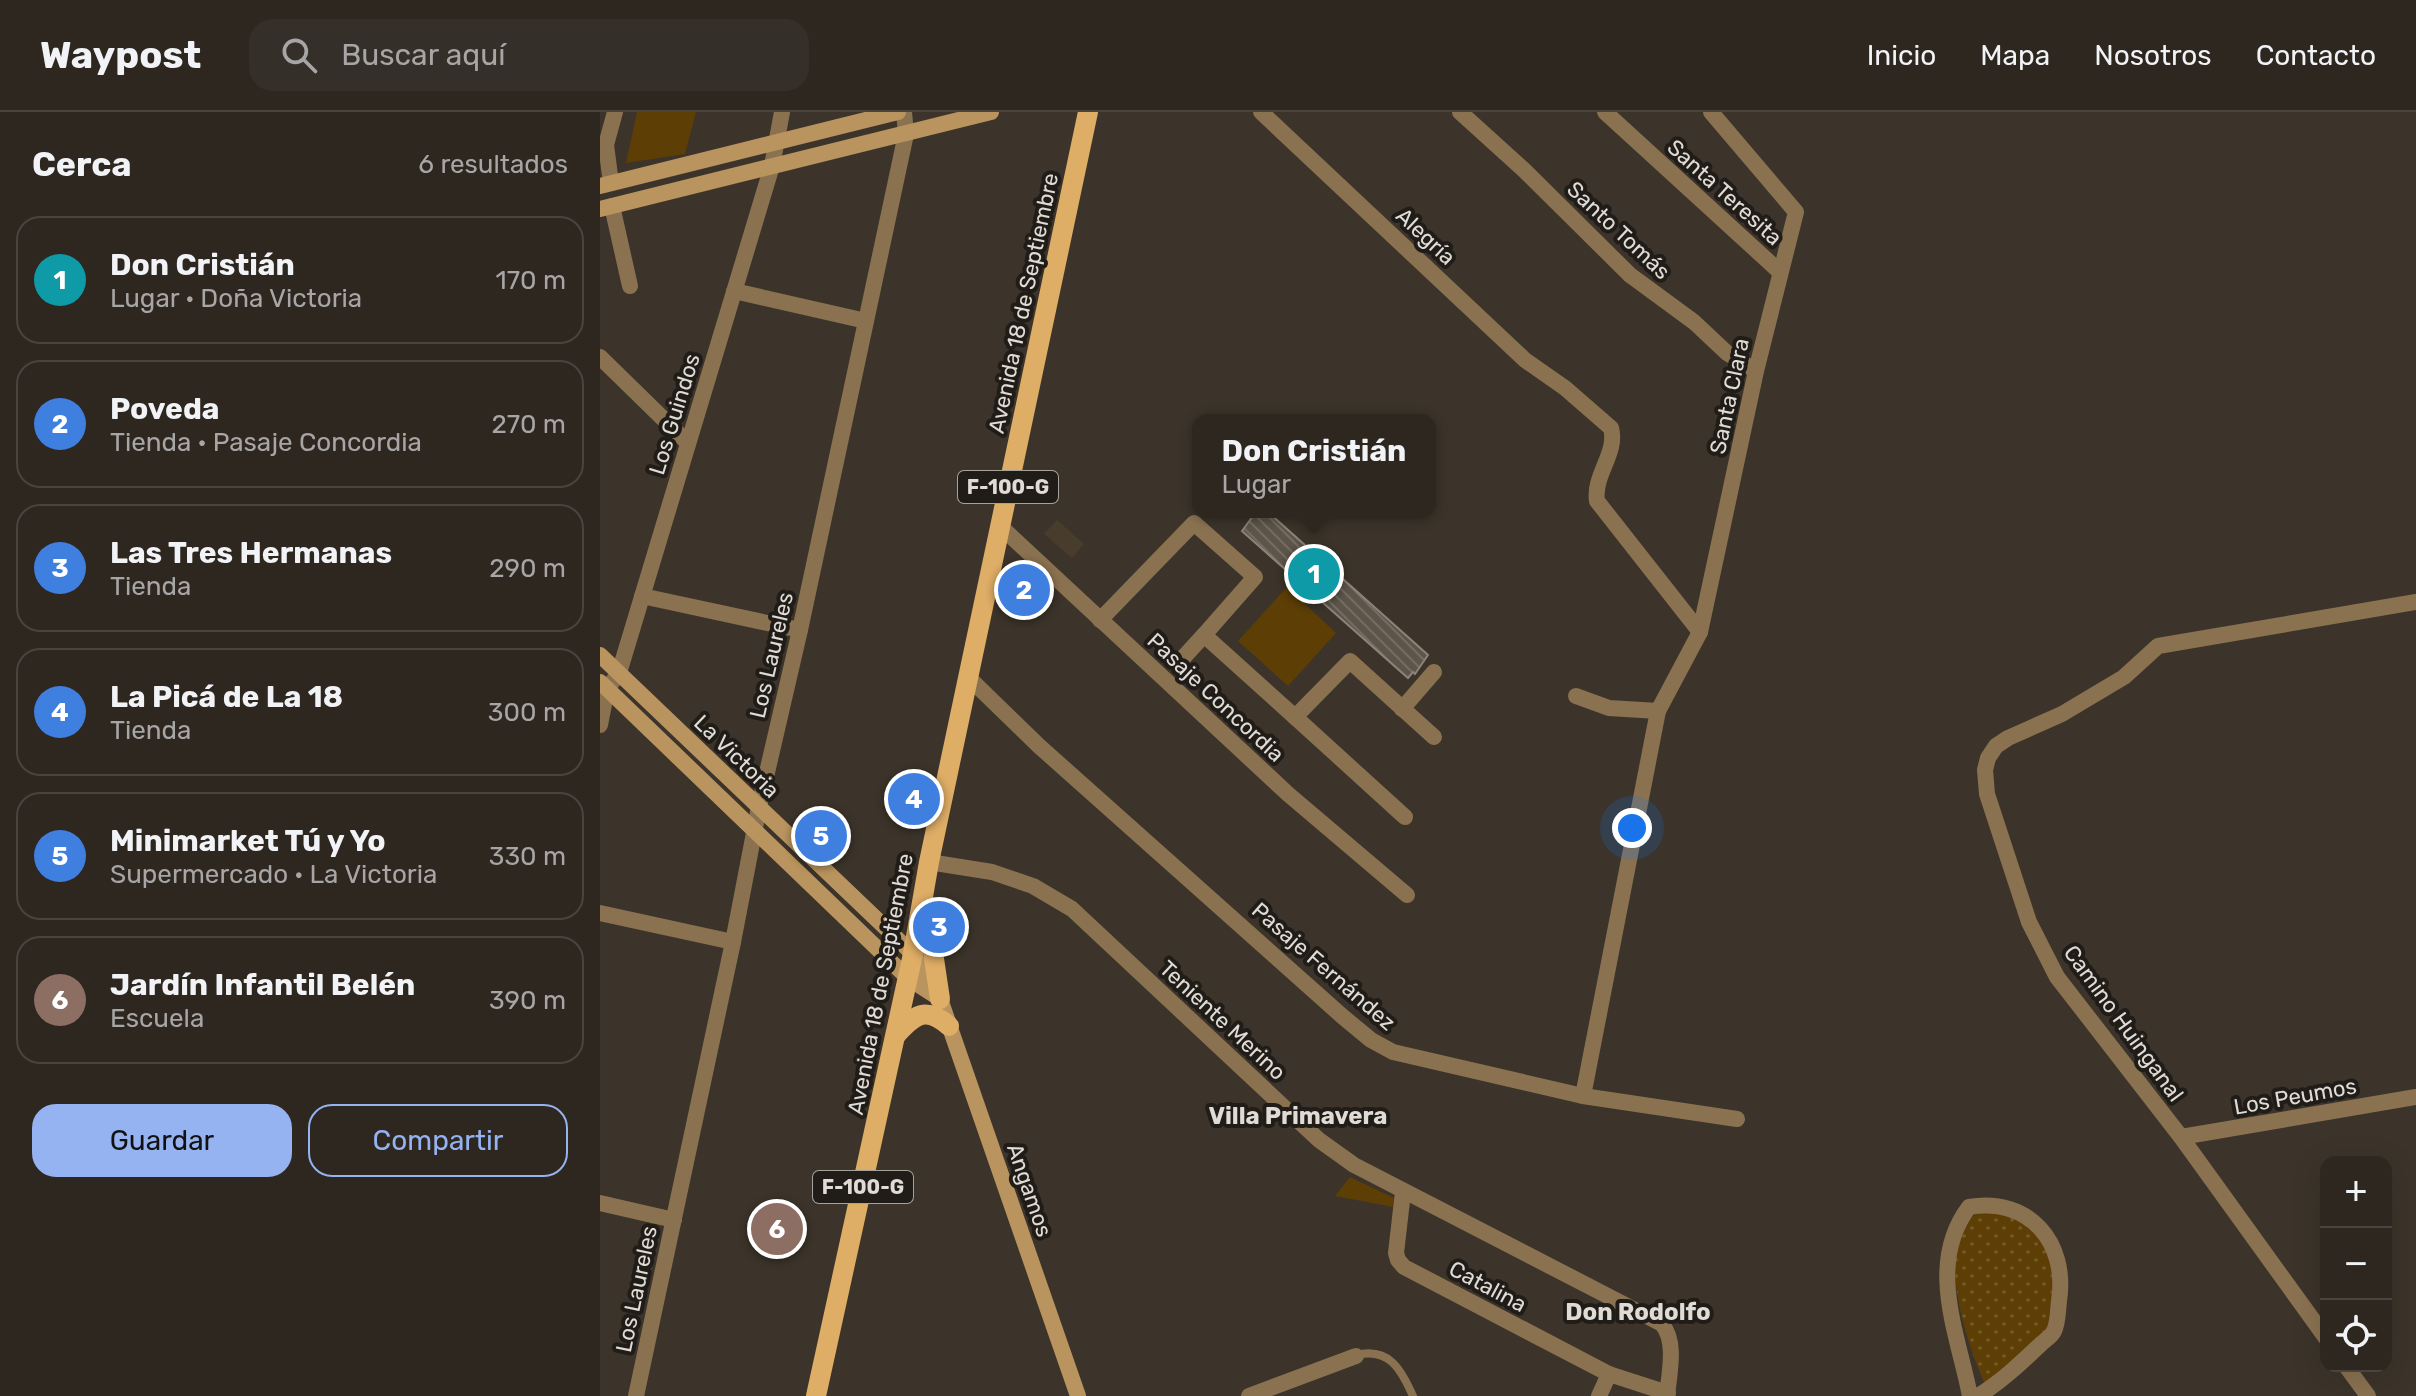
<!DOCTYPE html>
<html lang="es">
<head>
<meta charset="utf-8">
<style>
	body { margin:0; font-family:Rubik,sans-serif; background:#352f29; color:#f1f3f6 }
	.controls { position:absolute; right:24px; bottom:24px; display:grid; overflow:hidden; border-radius:16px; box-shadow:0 8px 32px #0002 }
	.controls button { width:72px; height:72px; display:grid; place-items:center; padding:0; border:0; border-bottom:2px solid #48443e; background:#2d2720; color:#f1f3f6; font:40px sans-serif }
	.you { position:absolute; left:1032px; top:716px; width:28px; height:28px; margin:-20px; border:6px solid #fff; border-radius:50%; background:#1a73e8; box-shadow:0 0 0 12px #1a73e833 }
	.badge { display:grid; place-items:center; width:52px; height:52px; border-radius:50%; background:#95b2f1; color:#fff; font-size:26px; font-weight:700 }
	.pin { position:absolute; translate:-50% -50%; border:4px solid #fff; box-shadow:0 2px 8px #0006 }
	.popup { position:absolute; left:592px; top:302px; width:244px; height:104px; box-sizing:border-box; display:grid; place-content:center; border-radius:16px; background:#2d2720; filter:drop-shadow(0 2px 6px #0005); font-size:26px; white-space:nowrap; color:#a7a5a5 }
	.popup b { font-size:30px; color:#f1f3f6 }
	.popup::after { content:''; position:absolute; left:50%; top:100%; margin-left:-16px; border:16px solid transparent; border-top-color:#2d2720 }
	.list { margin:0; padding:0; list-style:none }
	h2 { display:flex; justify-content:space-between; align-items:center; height:104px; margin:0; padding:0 32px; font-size:34px }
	h2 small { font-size:26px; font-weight:400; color:#a7a5a5 }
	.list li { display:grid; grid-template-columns:52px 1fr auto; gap:24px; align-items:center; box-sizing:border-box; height:128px; margin:0 16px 16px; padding:0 16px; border:2px solid #48443e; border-radius:24px }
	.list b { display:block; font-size:30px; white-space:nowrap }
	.list p { margin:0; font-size:26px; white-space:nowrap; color:#a7a5a5 }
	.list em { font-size:26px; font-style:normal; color:#a7a5a5 }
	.actions { display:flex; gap:16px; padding:24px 32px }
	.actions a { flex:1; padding:18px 0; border:2px solid #95b2f1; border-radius:24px; text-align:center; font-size:28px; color:#95b2f1 }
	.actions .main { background:#95b2f1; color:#111 }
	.icon { flex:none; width:44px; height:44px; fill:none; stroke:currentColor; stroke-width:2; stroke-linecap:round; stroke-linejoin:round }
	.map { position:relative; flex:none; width:1816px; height:1284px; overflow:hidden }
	header { display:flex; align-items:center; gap:48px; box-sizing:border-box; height:112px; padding:0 40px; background:#2d2720; border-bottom:2px solid #48443e }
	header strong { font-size:38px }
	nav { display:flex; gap:44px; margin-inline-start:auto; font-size:28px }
	.search { width:560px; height:72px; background:#352f29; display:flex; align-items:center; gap:20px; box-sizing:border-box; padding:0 28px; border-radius:24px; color:#a7a5a5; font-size:30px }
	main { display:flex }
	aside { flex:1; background:#2d2720 }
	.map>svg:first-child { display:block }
	.built { fill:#483d2d }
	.grass { fill:url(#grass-dots) }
	.green { fill:#5d3e05 }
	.building { fill:url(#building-back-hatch); stroke:#8c8378; stroke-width:2 }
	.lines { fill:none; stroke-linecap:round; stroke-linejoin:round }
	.lane { stroke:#8a7251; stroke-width:8 }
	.street { stroke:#8a7251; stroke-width:16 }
	.secondary { stroke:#b9945e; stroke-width:16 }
	.primary { stroke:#dead66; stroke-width:20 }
	.labels { text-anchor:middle; stroke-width:8; stroke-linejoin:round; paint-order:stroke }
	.shield { fill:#201c18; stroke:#a6a29c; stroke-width:2 }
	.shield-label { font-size:20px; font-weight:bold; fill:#e0dbd5 }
	.street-label { font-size:22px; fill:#e0dbd5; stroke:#201c18 }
	.neighbourhood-label { font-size:24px; font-weight:bold; fill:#e0dbd5; stroke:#201c18 }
</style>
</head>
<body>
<header>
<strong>Waypost</strong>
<div class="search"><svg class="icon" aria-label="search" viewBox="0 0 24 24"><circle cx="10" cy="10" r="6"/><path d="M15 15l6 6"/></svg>Buscar aquí</div>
<nav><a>Inicio</a><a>Mapa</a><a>Nosotros</a><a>Contacto</a></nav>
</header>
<main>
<aside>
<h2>Cerca<small>6 resultados</small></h2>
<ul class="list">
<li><span class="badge" style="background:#0f9aa8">1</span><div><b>Don Cristián</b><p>Lugar · Doña Victoria</p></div><em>170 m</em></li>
<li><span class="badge" style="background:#3f7fe0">2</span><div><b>Poveda</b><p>Tienda · Pasaje Concordia</p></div><em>270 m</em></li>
<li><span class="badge" style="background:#3f7fe0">3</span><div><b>Las Tres Hermanas</b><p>Tienda</p></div><em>290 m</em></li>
<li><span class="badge" style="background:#3f7fe0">4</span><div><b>La Picá de La 18</b><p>Tienda</p></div><em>300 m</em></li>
<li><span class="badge" style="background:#3f7fe0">5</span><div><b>Minimarket Tú y Yo</b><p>Supermercado · La Victoria</p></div><em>330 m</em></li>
<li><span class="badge" style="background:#8d6e63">6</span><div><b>Jardín Infantil Belén</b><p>Escuela</p></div><em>390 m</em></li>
</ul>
<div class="actions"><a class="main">Guardar</a><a>Compartir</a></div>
</aside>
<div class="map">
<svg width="1816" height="1284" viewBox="0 0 1816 1284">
	<defs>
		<pattern id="grass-dots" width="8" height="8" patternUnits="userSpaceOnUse" patternTransform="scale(2)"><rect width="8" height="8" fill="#5d3e05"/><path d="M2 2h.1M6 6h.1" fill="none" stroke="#745929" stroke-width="1.8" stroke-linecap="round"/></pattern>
		<pattern id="building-back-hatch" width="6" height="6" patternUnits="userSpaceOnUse" patternTransform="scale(2)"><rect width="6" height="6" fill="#5d554a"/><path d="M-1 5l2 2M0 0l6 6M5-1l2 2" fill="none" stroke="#746d63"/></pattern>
	</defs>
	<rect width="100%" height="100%" fill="#3c342a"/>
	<path class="built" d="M457 408 484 432 472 446 444 422Z"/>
	<path class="grass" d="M1378 1101 1412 1103 1438 1117 1454 1145 1451 1216 1407 1259 1384 1270C1367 1232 1341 1152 1364 1113 1367 1108 1373 1104 1378 1101Z"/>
	<g class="green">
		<path d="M37 0H96L85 42 26 51Z"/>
		<path d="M687 475 736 521 688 574 638 529Z"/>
		<path d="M750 1065 794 1086 793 1095 735 1084Z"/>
	</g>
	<path class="building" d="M656 400H668L828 543 815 562 813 560 808 566 642 419Z"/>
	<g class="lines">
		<path class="lane" d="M756 1243C789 1235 801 1257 813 1284"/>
		<g class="street">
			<path d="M661 0 925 248 965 276 1011 316C1018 341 993 363 997 389L1100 520"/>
			<path d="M860 0 924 58 1030 163 1094 210 1127 241 1156 259"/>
			<path d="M1005 0 1180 160"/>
			<path d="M11 71 6 33 15 0"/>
			<path d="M12 94 30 174"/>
			<path d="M134 179 266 209"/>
			<path d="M0 245 88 331"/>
			<path d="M400 414 688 682 807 783"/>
			<path d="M42 484 200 518"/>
			<path d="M500 508 594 411 655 465 604 523 695 605 750 549 834 625"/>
			<path d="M583 546 604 523"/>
			<path d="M368 565 439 634 742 904 771 928 793 940 983 984 1137 1007"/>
			<path d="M976 584 1009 596 1058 599"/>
			<path d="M802 597 834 560"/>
			<path d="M695 605 805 705"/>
			<path d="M0 613 7 577 19 561 172 54 182 0"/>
			<path d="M329 750 392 760 433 774 472 797 719 1028 754 1053 1062 1212C1077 1230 1069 1262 1067 1284"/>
			<path d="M0 801 133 830"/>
			<path d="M983 984 1058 599 1100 520 1156 259 1196 100 1111 0"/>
			<path d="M1581 1025 1816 985"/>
			<path d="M803 1080 796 1141 798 1148 804 1155 1009 1262 1068 1281"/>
			<path d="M0 1091 74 1108"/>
			<path d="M1726 1226 1581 1025 1457 865 1429 810 1387 682 1385 658 1388 646 1396 634 1408 626 1462 602 1524 565 1558 534 1816 490"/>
			<path d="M1746 1254 1768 1284"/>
			<path d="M36 1284 133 830 159 695 200 518 306 22 304 0"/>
			<path d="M649 1284 756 1244"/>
			<path d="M999 1284 1009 1262"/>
			<path d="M1370 1284C1358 1222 1326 1152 1369 1095 1429 1085 1468 1130 1459 1189 1458 1197 1458 1212 1454 1219 1452 1224 1444 1229 1441 1232 1421 1251 1402 1269 1378 1284"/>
		</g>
		<g class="secondary">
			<path d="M0 74 298 0"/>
			<path d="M0 97 391 0"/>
			<path d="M0 543 313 842 340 887 478 1284"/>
			<path d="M0 570 308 866 339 886"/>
		</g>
		<g class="primary">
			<path d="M327 800 340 887"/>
			<path d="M296 923C315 902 326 894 349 914"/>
			<path d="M216 1284 313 842 329 750 488 0"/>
		</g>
	</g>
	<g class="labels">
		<g class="shield">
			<rect x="358" y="359" width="100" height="32" rx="6"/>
			<rect x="213" y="1059" width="100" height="32" rx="6"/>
		</g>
		<g class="shield-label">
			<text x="408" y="382">F-100-G</text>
			<text x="263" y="1082">F-100-G</text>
		</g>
		<g class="street-label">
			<text transform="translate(1125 80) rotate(42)" y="8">Santa Teresita</text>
			<text transform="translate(1019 118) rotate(43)" y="8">Santo Tomás</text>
			<text transform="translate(826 124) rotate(43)" y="8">Alegría</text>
			<text transform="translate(423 191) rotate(-78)" y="8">Avenida 18 de Septiembre</text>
			<text transform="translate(1129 284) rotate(-78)" y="8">Santa Clara</text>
			<text transform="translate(74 302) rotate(-73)" y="8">Los Guindos</text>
			<text transform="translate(171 543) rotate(-77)" y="8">Los Laureles</text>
			<text transform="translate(616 585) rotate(43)" y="8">Pasaje Concordia</text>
			<text transform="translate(137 644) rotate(44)" y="8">La Victoria</text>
			<text transform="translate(724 854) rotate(41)" y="8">Pasaje Fernández</text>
			<text transform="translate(280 872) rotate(-79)" y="8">Avenida 18 de Septiembre</text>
			<text transform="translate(623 908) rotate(43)" y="8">Teniente Merino</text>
			<text transform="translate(1524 911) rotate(54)" y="8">Camino Huinganal</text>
			<text transform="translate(1695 984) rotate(-10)" y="8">Los Peumos</text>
			<text transform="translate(430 1078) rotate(71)" y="8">Angamos</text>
			<text transform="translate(888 1174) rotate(28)" y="8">Catalina</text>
			<text transform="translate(36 1177) rotate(-78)" y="8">Los Laureles</text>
		</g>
		<g class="neighbourhood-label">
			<text x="698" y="1012">Villa Primavera</text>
			<text x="1038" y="1208">Don Rodolfo</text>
		</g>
	</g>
</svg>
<div class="controls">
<button>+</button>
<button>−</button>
<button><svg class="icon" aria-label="locate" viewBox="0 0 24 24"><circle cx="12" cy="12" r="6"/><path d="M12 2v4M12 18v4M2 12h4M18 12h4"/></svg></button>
</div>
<div class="you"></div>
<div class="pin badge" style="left:714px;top:462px;background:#0f9aa8">1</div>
<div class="popup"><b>Don Cristián</b>Lugar</div>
<div class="pin badge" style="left:424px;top:478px;background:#3f7fe0">2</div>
<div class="pin badge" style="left:339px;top:815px;background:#3f7fe0">3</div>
<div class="pin badge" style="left:314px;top:687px;background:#3f7fe0">4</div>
<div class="pin badge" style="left:221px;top:724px;background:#3f7fe0">5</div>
<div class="pin badge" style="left:177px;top:1117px;background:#8d6e63">6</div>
</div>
</main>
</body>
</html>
